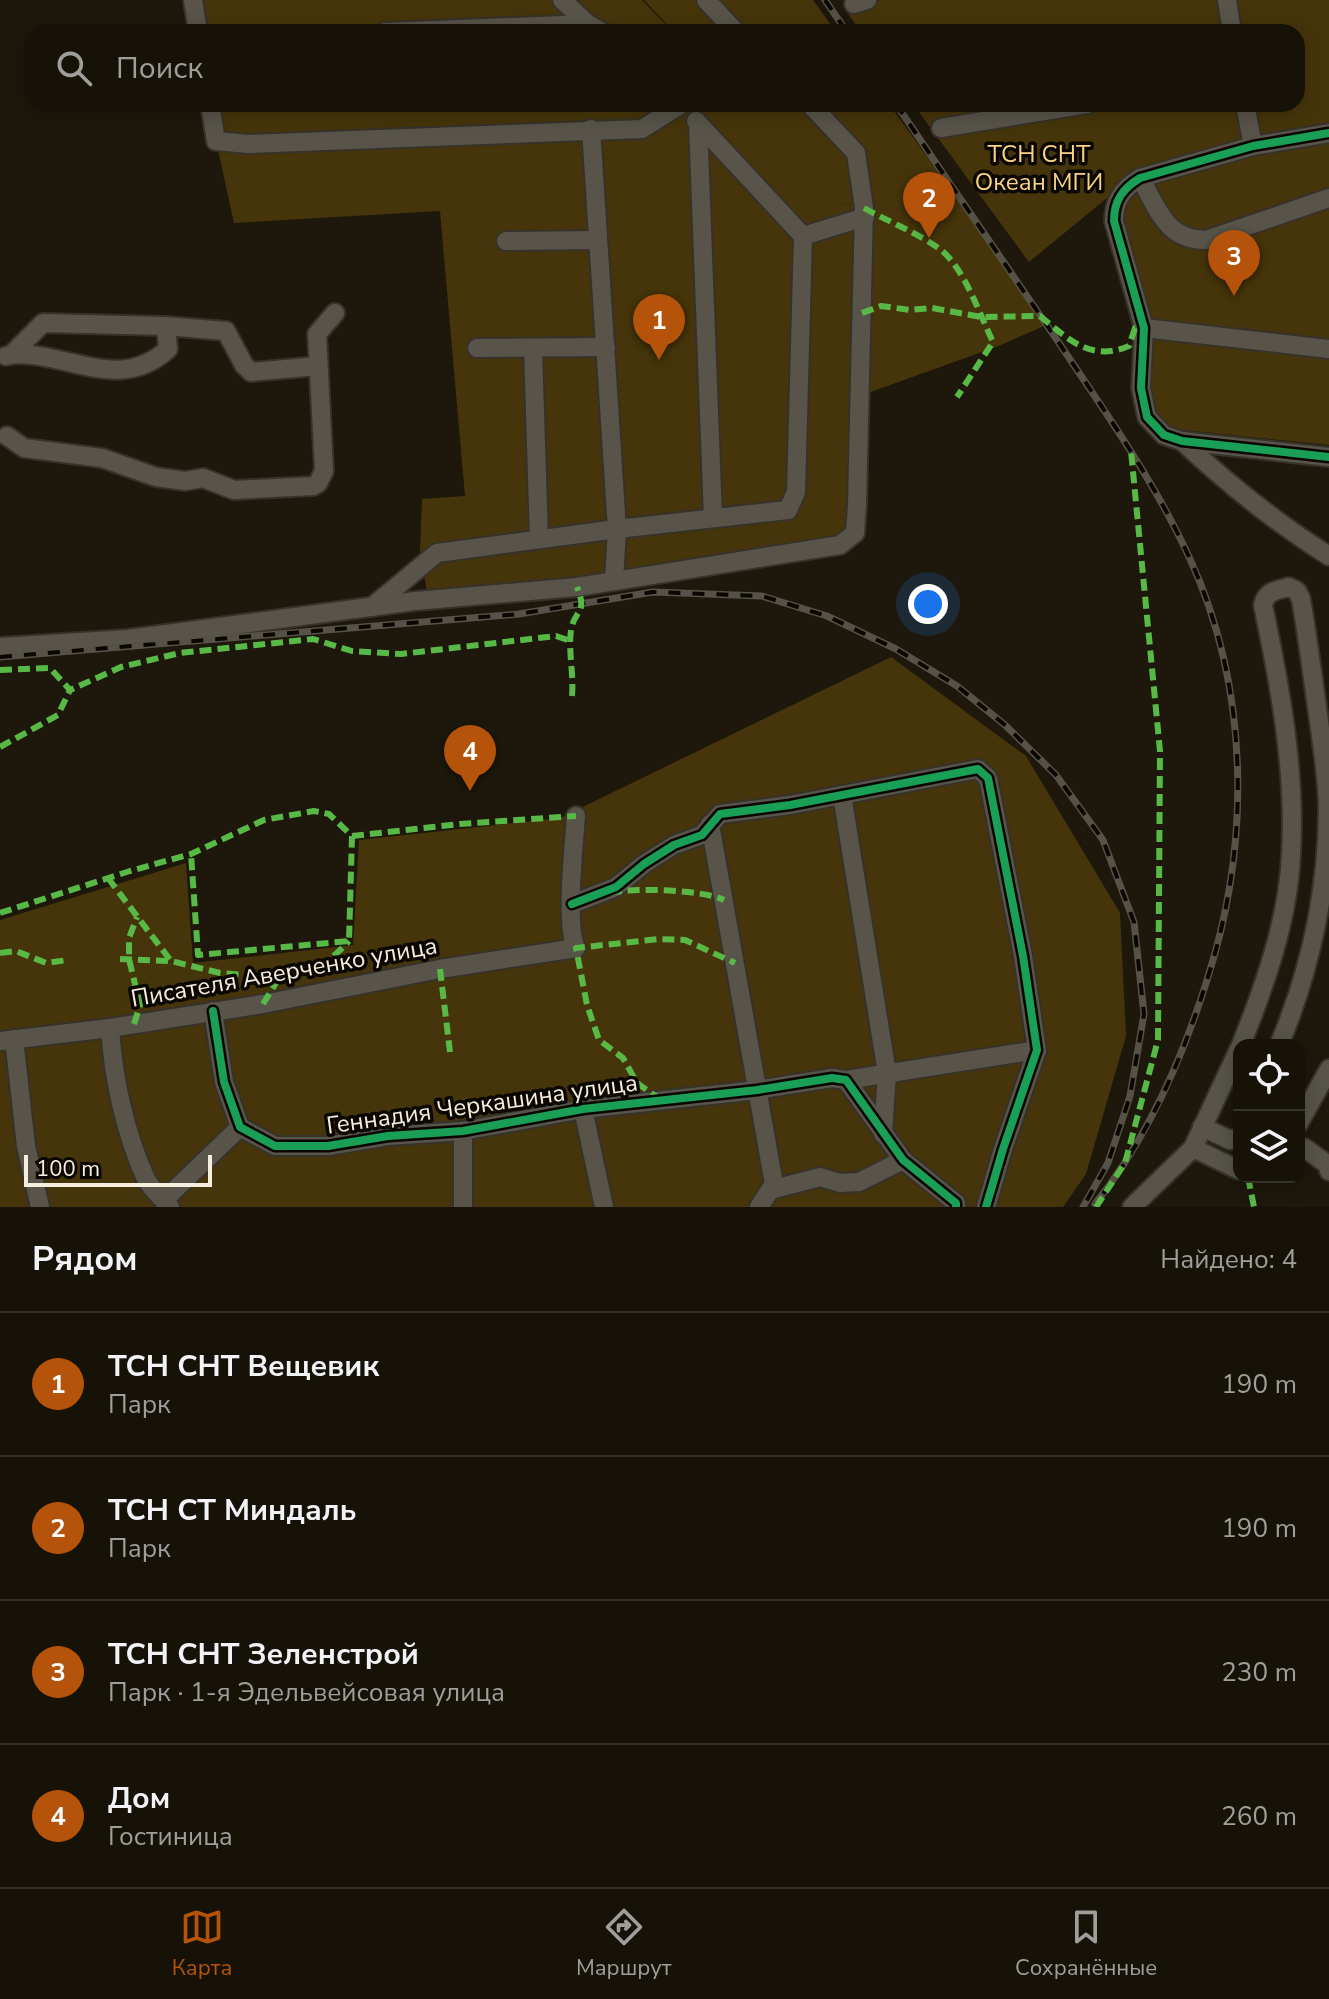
<!DOCTYPE html>
<html lang="ru">
<head>
<meta charset="utf-8">
<style>
	body { margin:0; font-family:"Nunito Sans",sans-serif; background:#1f1b12; color:#f1f3f6 }
	.controls { position:absolute; right:24px; bottom:24px; display:grid; overflow:hidden; border-radius:16px; box-shadow:0 4px 20px #0003 }
	.controls button { width:72px; height:72px; display:grid; place-items:center; padding:0; border:0; border-bottom:2px solid #353229; background:#161208; color:#f1f3f6; font:40px sans-serif }
	.scale { position:absolute; left:24px; bottom:20px; width:188px; box-sizing:border-box; padding-left:8px; border:4px solid #f5eedf; border-top:0; font-size:22px; line-height:28px; white-space:nowrap; color:#f5eedf; -webkit-text-stroke:6px #0a0601; paint-order:stroke }
	.you { position:absolute; left:928px; top:604px; width:28px; height:28px; margin:-20px; border:6px solid #fff; border-radius:50%; background:#1a73e8; box-shadow:0 0 0 12px #1a73e833 }
	.badge { display:grid; place-items:center; width:52px; height:52px; border-radius:50%; background:#b45309; color:#fff; font-size:26px; font-weight:700 }
	.pin { position:absolute; translate:-50% -66px; filter:drop-shadow(0 2px 4px #0008) }
	.pin::after { content:''; position:absolute; top:42px; width:28px; height:24px; background:inherit; clip-path:polygon(0 0,100% 0,50% 100%) }
	.list { margin:0; padding:0; list-style:none }
	h2 { display:flex; justify-content:space-between; align-items:center; height:104px; margin:0; padding:0 32px; font-size:34px }
	h2 small { font-size:26px; font-weight:400; color:#9e9e9c }
	.list li { display:grid; grid-template-columns:52px 1fr auto; gap:24px; align-items:center; box-sizing:border-box; height:144px; padding:0 32px; border-top:2px solid #353229 }
	.list b { display:block; font-size:30px; white-space:nowrap }
	.list p { margin:0; font-size:26px; white-space:nowrap; color:#9e9e9c }
	.list em { font-size:26px; font-style:normal; color:#9e9e9c }
	.icon { flex:none; width:44px; height:44px; fill:none; stroke:currentColor; stroke-width:2; stroke-linecap:round; stroke-linejoin:round }
	.map { position:relative; flex:none; width:1329px; height:1207px; overflow:hidden }
	.search { position:absolute; background:#161208; box-shadow:0 4px 20px #0003; left:24px; right:24px; top:24px; height:88px; display:flex; align-items:center; gap:20px; box-sizing:border-box; padding:0 28px; border-radius:24px; color:#9e9e9c; font-size:30px }
	.sheet { height:680px; background:#161208 }
	nav { display:flex; justify-content:space-around; align-items:center; box-sizing:border-box; height:112px; border-top:2px solid #353229; background:#161208; font-size:22px; color:#9e9e9c }
	nav a { display:grid; justify-items:center; gap:4px }
	nav .on { color:#b45309 }
	.map>svg:first-child { display:block }
	.garden { fill:#46350a }
	.lines { fill:none; stroke-linecap:round; stroke-linejoin:round }
	.minor-casing { stroke:#36322a; stroke-width:22 }
	.minor { stroke:#58544a; stroke-width:18 }
	.rail-casing { stroke:#565247; stroke-width:7 }
	.rail { stroke:#0a0601; stroke-width:4; stroke-dasharray:12; stroke-linecap:butt }
	.quiet { stroke:#58b947; stroke-width:6; stroke-dasharray:12 6; stroke-linecap:butt }
	.cycleway-casing { stroke:#0a0601; stroke-width:13 }
	.cycleway { stroke:#1a9f57; stroke-width:8 }
	.labels { text-anchor:middle; stroke-width:7; stroke-linejoin:round; paint-order:stroke }
	.park-label { font-size:24px; fill:#f9d483; stroke:#0a0601 }
	.street-label { font-size:24px; fill:#f5eedf; stroke:#0a0601 }
</style>
</head>
<body>
<div class="map">
<svg width="1329" height="1207" viewBox="0 0 1329 1207">
	<rect width="100%" height="100%" fill="#1d180b"/>
	<g class="garden">
		<path d="M186 0H642L673 32H193Z"/>
		<path d="M644 0H813L836 32H674Z"/>
		<path d="M880 0H1329V445L1164 428 1153 413 1149 335 1129 258 1107 198 1029 262 913 104H1297V32H861L846 11Z"/>
		<path d="M208 104H889L962 205 1044 326 996 347 865 394 875 203 839 205 873 204 854 544 429 604 420 551 422 499 465 496 440 211 234 223Z"/>
		<path d="M891 657 1026 756 1120 913 1126 1036 1086 1174 1063 1207H0V920L186 863 193 963 353 945 359 840 560 818Z"/>
	</g>
	<g class="lines">
		<defs>
			<g id="minor">
				<path d="M193 0 198 32"/>
				<path d="M562 0 588 24 602 32"/>
				<path d="M706 0 736 32"/>
				<path d="M1227 0 1232 32"/>
				<path d="M854 4 867 0"/>
				<path d="M385 32 588 24"/>
				<path d="M210 104 216 141 248 144 642 129 680 105"/>
				<path d="M1245 104 1253 146"/>
				<path d="M696 121 803 236 865 217"/>
				<path d="M698 123 713 518"/>
				<path d="M941 128 1087 104"/>
				<path d="M591 129 617 529 788 510 796 492 803 236"/>
				<path d="M1329 133 1253 146 1140 178C1122 189 1114 201 1114 221L1144 328 1141 388 1147 417 1164 435 1182 441 1329 457"/>
				<path d="M1140 178C1158 208 1165 240 1206 240L1329 198"/>
				<path d="M506 241 597 240"/>
				<path d="M1144 328 1329 349"/>
				<path d="M477 348 606 347"/>
				<path d="M533 349 539 539"/>
				<path d="M12 354 43 323 166 326 226 331 244 365 251 372 318 366"/>
				<path d="M6 356C19 352 36 355 50 358 94 367 131 383 168 349L166 326"/>
				<path d="M7 436 24 448 102 458 156 477 185 481 203 478 234 490 313 486 318 483 324 471 317 334 335 313"/>
				<path d="M1182 441C1228 484 1276 523 1329 556"/>
				<path d="M372 607 437 553 617 529 614 580"/>
				<path d="M0 647 128 639 415 601 577 587 840 545 855 533 857 505 864 208 856 153 810 104"/>
				<path d="M842 795 887 1073 883 1134"/>
				<path d="M710 824 774 1184 759 1207"/>
				<path d="M572 904 616 887 644 864 674 845 702 835 720 814 790 805 978 769 988 778 1023 956 1037 1050 1003 1149 986 1207"/>
				<path d="M213 1011 224 1082 240 1127 275 1146H328L388 1136 463 1131 583 1109 757 1090 832 1078 846 1080 903 1160 956 1203V1207"/>
				<path d="M110 1028C113 1077 125 1133 146 1179 151 1189 162 1198 170 1207"/>
				<path d="M14 1039 26 1146 40 1207"/>
				<path d="M0 1041 110 1028 263 1004 440 969 576 948C565 925 574 845 576 816"/>
				<path d="M1241 1045C1265 985 1288 920 1291 855 1296 772 1280 686 1263 605 1266 591 1277 590 1289 587L1297 591 1301 599C1308 639 1313 680 1319 721 1323 751 1328 781 1328 812 1327 891 1310 972 1279 1045"/>
				<path d="M846 1080 1037 1050"/>
				<path d="M583 1109 604 1207"/>
				<path d="M1299 1123 1329 1069"/>
				<path d="M1202 1127 1230 1140 1239 1138"/>
				<path d="M1193 1148 1239 1170"/>
				<path d="M1299 1149 1305 1148 1328 1165 1329 1171"/>
				<path d="M770 1190 820 1177 840 1183 859 1182 903 1160"/>
				<path d="M164 1200 240 1127"/>
				<path d="M463 1207V1131"/>
				<path d="M1132 1207 1193 1148 1239 1049"/>
			</g>
		</defs>
		<use href="#minor" class="minor-casing"/>
		<use href="#minor" class="minor"/>
		<defs>
			<g id="rail">
				<path d="M825 0 847 32"/>
				<path d="M896 104C950 184 1005 264 1059 343 1106 413 1155 482 1190 559 1250 690 1251 844 1207 980 1182 1060 1148 1138 1095 1204"/>
				<path d="M0 657 519 614 653 592 762 596 827 616 896 649 957 686 1005 725 1056 775 1103 840 1134 922 1144 1014 1130 1096 1108 1163 1083 1207"/>
			</g>
		</defs>
		<use href="#rail" class="rail-casing"/>
		<use href="#rail" class="rail"/>
		<g class="quiet">
			<path d="M864 208C889 222 918 233 941 250 964 268 980 315 993 342L957 397"/>
			<path d="M862 313 881 306 910 310 932 308 981 317 1040 316C1069 340 1091 362 1129 346L1135 328H1141"/>
			<path d="M0 670 50 668 70 690 121 667 180 653 313 639 352 651 401 654 556 636 571 641"/>
			<path d="M572 696C574 674 568 651 571 630 575 608 588 615 577 587"/>
			<path d="M0 747 58 715 70 690"/>
			<path d="M352 836 460 824 576 816"/>
			<path d="M108 878 171 961"/>
			<path d="M610 893C633 887 704 890 724 900"/>
			<path d="M0 913 130 871 191 854 264 820 314 811 329 814 352 836 349 941 198 955 191 854"/>
			<path d="M0 953 16 951 46 963 68 960"/>
			<path d="M120 959 171 961 220 973 279 978"/>
			<path d="M440 969 450 1052"/>
			<path d="M263 1004 279 978C312 970 326 966 349 941"/>
			<path d="M134 1024 140 1005 129 959V938L137 917"/>
			<path d="M661 1100 637 1083 623 1058 599 1040 587 1005 576 948 659 939 685 940 735 963"/>
			<path d="M1248 1177 1254 1207"/>
			<path d="M1096 1207 1125 1163 1158 1040 1160 751 1131 451"/>
		</g>
		<defs>
			<g id="cycleway">
				<path d="M1329 133 1253 146 1140 178C1122 189 1114 201 1114 221L1144 328 1141 388 1147 417 1164 435 1182 441 1329 457"/>
				<path d="M572 904 616 887 644 864 674 845 702 835 720 814 790 805 978 769 988 778 1023 956 1037 1050 1003 1149 986 1207"/>
				<path d="M213 1011 224 1082 240 1127 275 1146H328L388 1136 463 1131 583 1109 757 1090 832 1078 846 1080 903 1160 956 1203V1207"/>
			</g>
		</defs>
		<use href="#cycleway" class="cycleway-casing"/>
		<use href="#cycleway" class="cycleway"/>
	</g>
	<g class="labels">
		<g class="park-label">
			<text x="1039" y="162">ТСН СНТ<tspan x="1039" dy="28">Океан МГИ</tspan></text>
		</g>
		<g class="street-label">
			<text transform="translate(284 972) rotate(-10)" y="8">Писателя Аверченко улица</text>
			<text transform="translate(482 1104) rotate(-8)" y="8">Геннадия Черкашина улица</text>
		</g>
	</g>
</svg>
<div class="controls">
<button><svg class="icon" aria-label="locate" viewBox="0 0 24 24"><circle cx="12" cy="12" r="6"/><path d="M12 2v4M12 18v4M2 12h4M18 12h4"/></svg></button>
<button><svg class="icon" aria-label="layers" viewBox="0 0 24 24"><path d="M12 4l9 5-9 5-9-5zM3 14l9 5 9-5"/></svg></button>
</div>
<div class="scale">100 m</div>
<div class="you"></div>
<div class="pin badge" style="left:659px;top:360px">1</div>
<div class="pin badge" style="left:929px;top:238px">2</div>
<div class="pin badge" style="left:1234px;top:296px">3</div>
<div class="pin badge" style="left:470px;top:791px">4</div>
<div class="search"><svg class="icon" aria-label="search" viewBox="0 0 24 24"><circle cx="10" cy="10" r="6"/><path d="M15 15l6 6"/></svg>Поиск</div>
</div>
<section class="sheet">
<h2>Рядом<small>Найдено: 4</small></h2>
<ul class="list">
<li><span class="badge">1</span><div><b>ТСН СНТ Вещевик</b><p>Парк</p></div><em>190 m</em></li>
<li><span class="badge">2</span><div><b>ТСН СТ Миндаль</b><p>Парк</p></div><em>190 m</em></li>
<li><span class="badge">3</span><div><b>ТСН СНТ Зеленстрой</b><p>Парк · 1-я Эдельвейсовая улица</p></div><em>230 m</em></li>
<li><span class="badge">4</span><div><b>Дом</b><p>Гостиница</p></div><em>260 m</em></li>
</ul>
</section>
<nav>
<a class="on"><svg class="icon" aria-label="map" viewBox="0 0 24 24"><path d="M3 6l6-2 6 2 6-2v14l-6 2-6-2-6 2zM9 4v14M15 6v14"/></svg>Карта</a>
<a><svg class="icon" aria-label="directions" viewBox="0 0 24 24"><path d="M12 3l9 9-9 9-9-9zM9 14v-3h6M13 9l2 2-2 2"/></svg>Маршрут</a>
<a><svg class="icon" aria-label="saved" viewBox="0 0 24 24"><path d="M7 4h10v16l-5-4-5 4z"/></svg>Сохранённые</a>
</nav>
</body>
</html>
